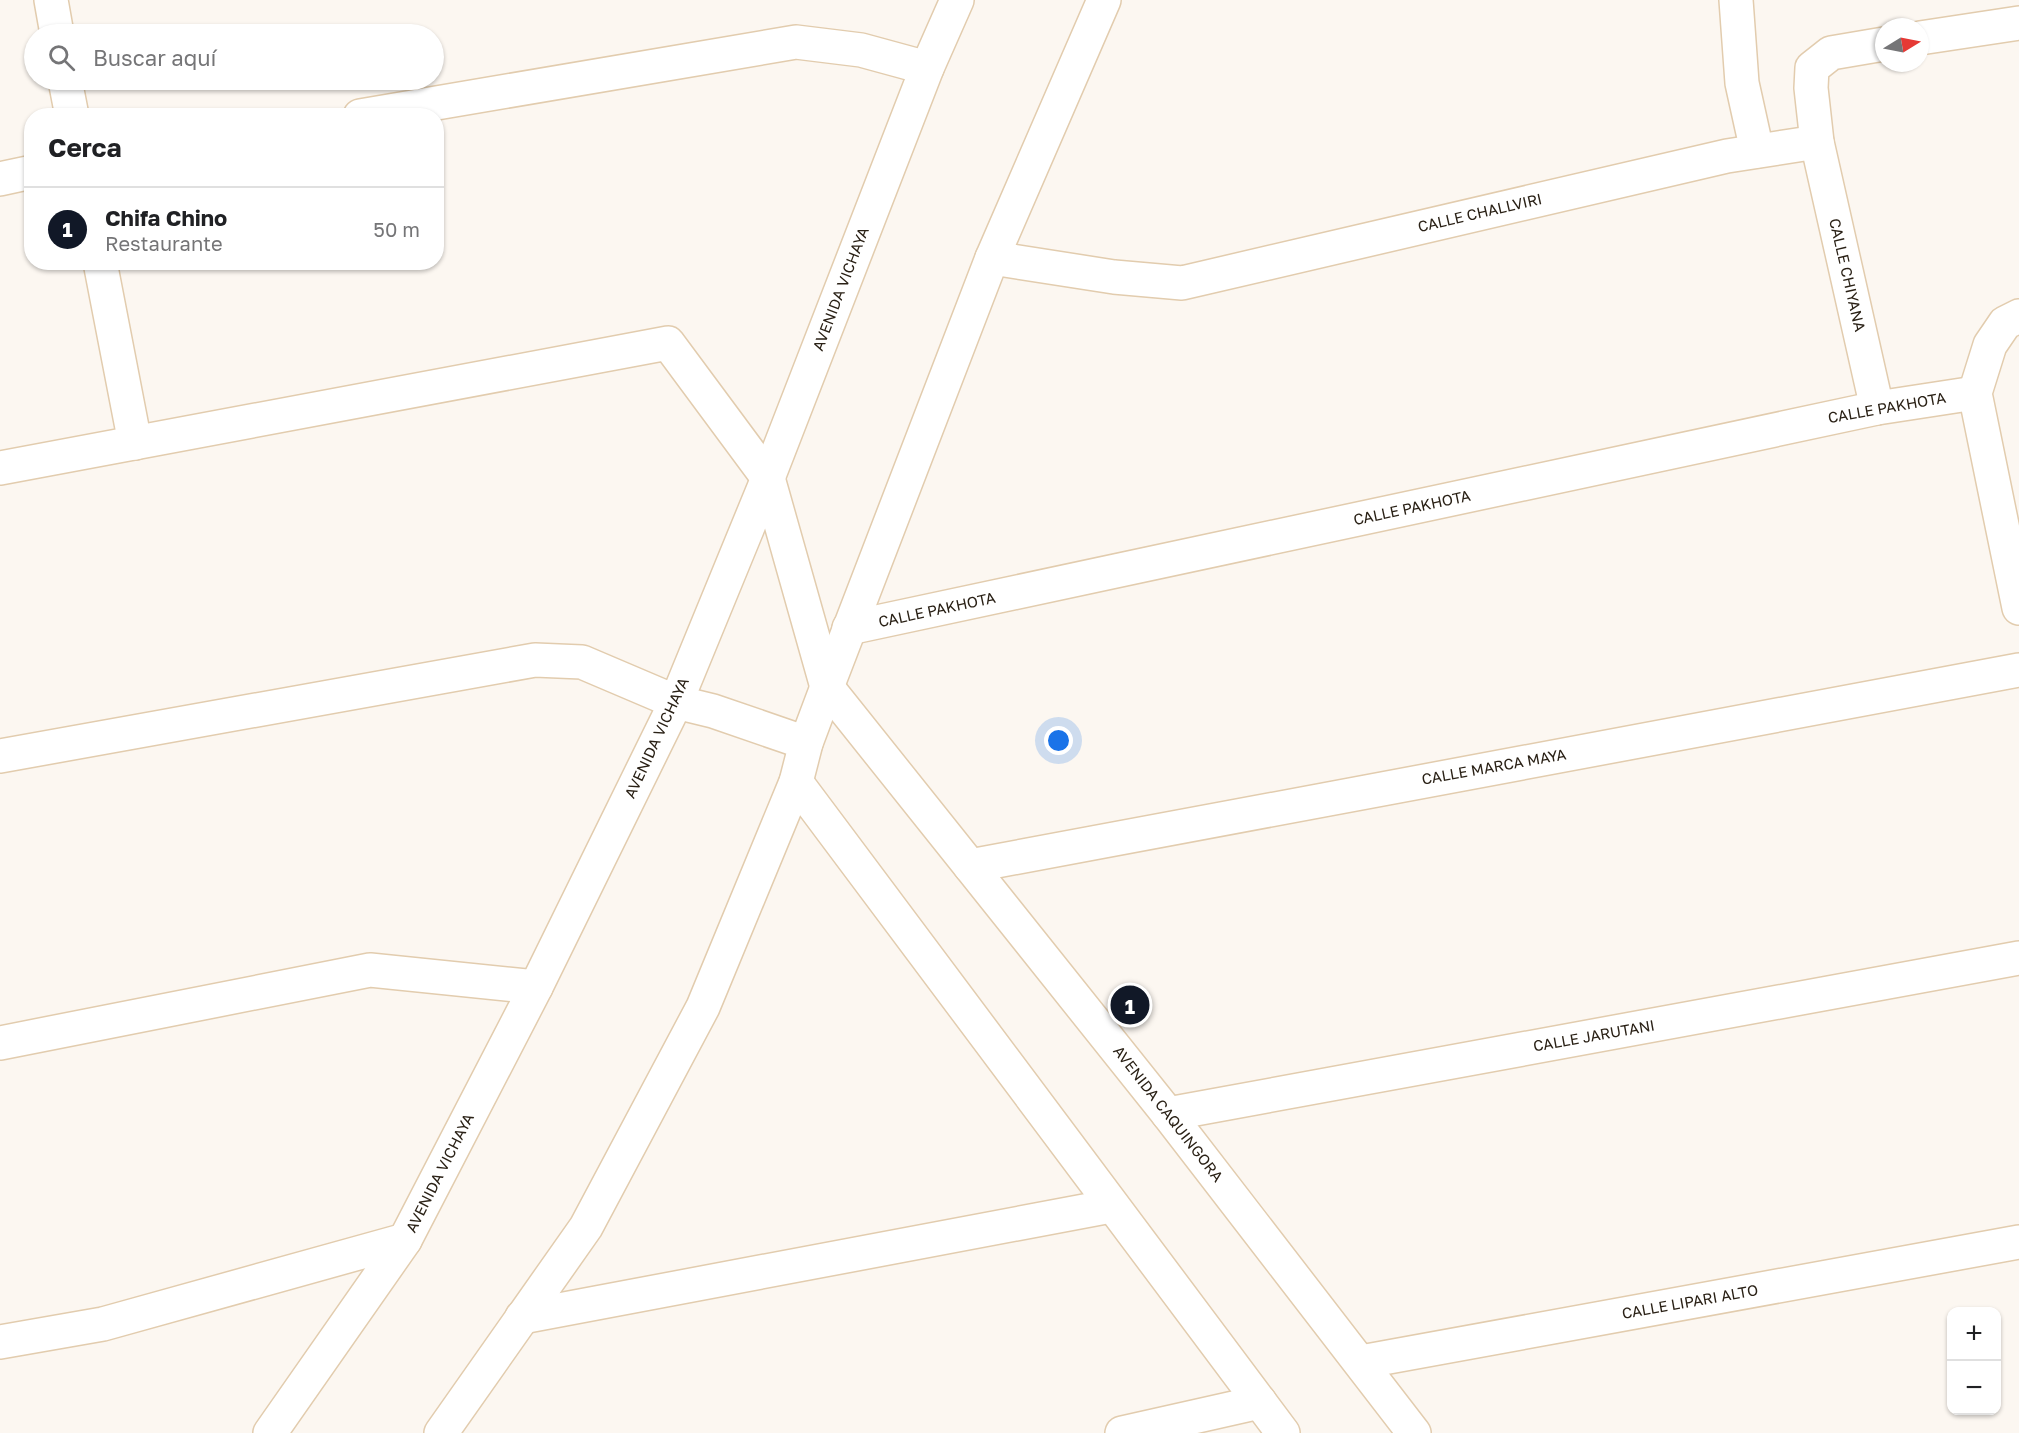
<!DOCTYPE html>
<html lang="es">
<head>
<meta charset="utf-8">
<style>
	body { margin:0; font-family:"Golos Text",sans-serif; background:#f6f6f6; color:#202124 }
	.controls { position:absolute; right:18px; bottom:18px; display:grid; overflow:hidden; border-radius:12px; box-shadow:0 2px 4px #0004 }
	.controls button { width:54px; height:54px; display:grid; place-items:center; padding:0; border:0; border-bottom:2px solid #e0e0e0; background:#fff; color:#202124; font:30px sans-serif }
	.compass { position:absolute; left:1875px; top:18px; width:54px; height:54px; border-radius:50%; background:#fff; box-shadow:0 2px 4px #0004; rotate:80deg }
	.you { position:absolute; left:1059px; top:741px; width:21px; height:21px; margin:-15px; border:4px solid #fff; border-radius:50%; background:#1a73e8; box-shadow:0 0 0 9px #1a73e833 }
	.badge { display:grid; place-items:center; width:39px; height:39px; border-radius:50%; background:#111827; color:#fff; font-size:20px; font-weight:700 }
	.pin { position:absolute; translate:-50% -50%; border:3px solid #fff; box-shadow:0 2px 6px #0006 }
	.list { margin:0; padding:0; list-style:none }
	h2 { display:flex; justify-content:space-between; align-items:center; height:78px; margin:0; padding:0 24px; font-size:26px }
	h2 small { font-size:20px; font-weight:400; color:#757577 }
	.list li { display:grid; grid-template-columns:39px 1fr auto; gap:18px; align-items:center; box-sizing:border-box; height:84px; padding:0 24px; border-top:2px solid #e0e0e0 }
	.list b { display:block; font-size:22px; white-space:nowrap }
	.list p { margin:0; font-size:20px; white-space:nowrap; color:#757577 }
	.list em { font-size:20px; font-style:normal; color:#757577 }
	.icon { flex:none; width:33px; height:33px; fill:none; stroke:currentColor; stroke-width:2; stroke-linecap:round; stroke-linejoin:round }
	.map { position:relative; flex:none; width:2019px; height:1433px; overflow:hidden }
	.search { position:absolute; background:#fff; box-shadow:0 2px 4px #0004; left:24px; top:24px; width:420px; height:66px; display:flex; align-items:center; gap:15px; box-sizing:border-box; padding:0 21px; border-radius:33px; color:#757577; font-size:22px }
	.panel { position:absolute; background:#fff; box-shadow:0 2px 4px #0004; left:24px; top:108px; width:420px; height:162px; border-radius:24px }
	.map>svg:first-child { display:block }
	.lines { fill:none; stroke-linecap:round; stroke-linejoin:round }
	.street-casing { stroke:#e2ccae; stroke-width:36 }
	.secondary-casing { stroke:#e2ccae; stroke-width:36 }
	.street { stroke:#fff; stroke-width:33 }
	.secondary { stroke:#fff; stroke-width:33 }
	.labels { text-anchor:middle; stroke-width:4.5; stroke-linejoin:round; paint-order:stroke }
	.street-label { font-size:15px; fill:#2a2116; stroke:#fff }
</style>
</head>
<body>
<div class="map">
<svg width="2019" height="1433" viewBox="0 0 2019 1433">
	<rect width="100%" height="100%" fill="#fcf7f1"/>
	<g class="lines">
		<defs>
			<g id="street">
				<path d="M51 0 57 34"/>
				<path d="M1736 0 1742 83 1757 151"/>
				<path d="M1920 38 2019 23"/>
				<path d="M65 80 72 116"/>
				<path d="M360 116 796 42 861 50 927 68"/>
				<path d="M0 179 32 172"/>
				<path d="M992 258 1114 277 1182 283 1727 156 1817 142"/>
				<path d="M100 262 135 443"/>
				<path d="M2019 316 2005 323 1990 345 1975 393 2019 608"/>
				<path d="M1877 408 1817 142 1811 88 1812 68 1831 53 1884 44"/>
				<path d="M0 468 668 343 768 478 827 687"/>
				<path d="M849 628 1877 408 1975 393"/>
				<path d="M0 756 535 660 582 662 676 702"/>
				<path d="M970 866 2019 670"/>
				<path d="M0 1043 370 970 536 987"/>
				<path d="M1168 1114 2019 958"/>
				<path d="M522 1317 1111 1206"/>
				<path d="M0 1342 103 1324 405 1240"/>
				<path d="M1361 1362 2019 1242"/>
				<path d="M1122 1433 1260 1402"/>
			</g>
			<g id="secondary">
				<path d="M827 687 1168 1114 1414 1433"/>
				<path d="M676 702 713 711 806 743"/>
				<path d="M796 782 1283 1433"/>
				<path d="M270 1433 405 1240 536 987 676 702 768 478 927 68 957 0"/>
				<path d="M441 1433 586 1227 703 1007 796 782 806 743 827 687 992 258 1104 0"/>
			</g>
		</defs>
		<use href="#street" class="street-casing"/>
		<use href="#secondary" class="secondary-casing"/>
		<use href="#street" class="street"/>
		<use href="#secondary" class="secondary"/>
	</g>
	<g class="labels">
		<g class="street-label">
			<text transform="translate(1480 213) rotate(-13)" y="5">CALLE CHALLVIRI</text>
			<text transform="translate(1847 275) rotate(77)" y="5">CALLE CHIYANA</text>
			<text transform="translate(841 289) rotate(-69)" y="5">AVENIDA VICHAYA</text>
			<text transform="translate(1887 408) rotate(-10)" y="5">CALLE PAKHOTA</text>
			<text transform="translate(1412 508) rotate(-12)" y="5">CALLE PAKHOTA</text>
			<text transform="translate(937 610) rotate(-12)" y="5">CALLE PAKHOTA</text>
			<text transform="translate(657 738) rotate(-65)" y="5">AVENIDA VICHAYA</text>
			<text transform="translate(1494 767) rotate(-10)" y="5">CALLE MARCA MAYA</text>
			<text transform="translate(1594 1036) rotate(-10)" y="5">CALLE JARUTANI</text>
			<text transform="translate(1168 1114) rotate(52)" y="5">AVENIDA CAQUINGORA</text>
			<text transform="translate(440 1173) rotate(-63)" y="5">AVENIDA VICHAYA</text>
			<text transform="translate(1690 1302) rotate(-10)" y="5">CALLE LIPARI ALTO</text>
		</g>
	</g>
</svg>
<div class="controls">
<button>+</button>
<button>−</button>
</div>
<svg class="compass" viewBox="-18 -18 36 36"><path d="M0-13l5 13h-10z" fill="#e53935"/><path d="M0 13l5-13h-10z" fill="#757577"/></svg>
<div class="you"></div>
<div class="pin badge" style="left:1130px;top:1005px">1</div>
<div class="search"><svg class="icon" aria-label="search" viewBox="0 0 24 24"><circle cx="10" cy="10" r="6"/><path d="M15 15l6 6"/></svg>Buscar aquí</div>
<section class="panel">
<h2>Cerca<small></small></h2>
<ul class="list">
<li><span class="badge">1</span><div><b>Chifa Chino</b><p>Restaurante</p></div><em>50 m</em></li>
</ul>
</section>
</div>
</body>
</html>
